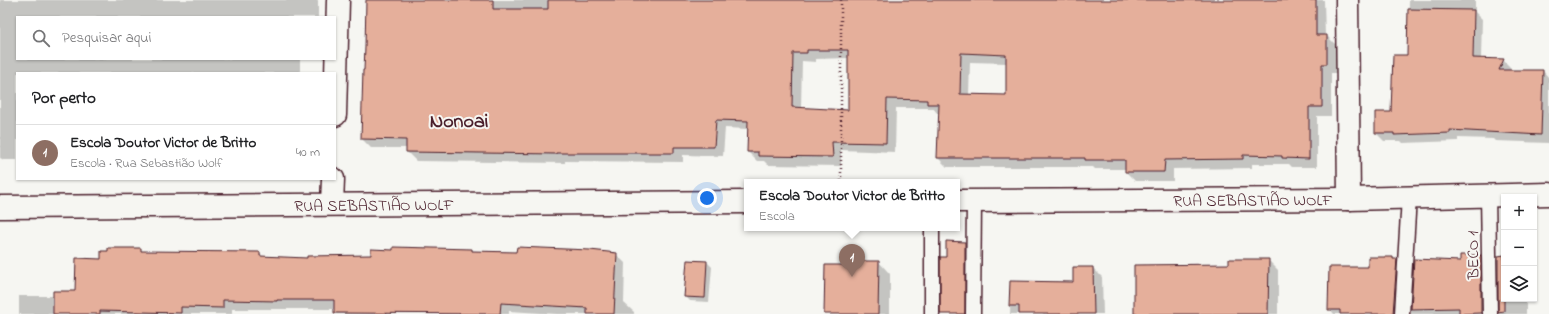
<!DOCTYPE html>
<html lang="pt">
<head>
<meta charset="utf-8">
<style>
	body { margin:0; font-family:"Indie Flower",sans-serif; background:#f6f6f6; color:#202124 }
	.controls { position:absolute; right:12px; bottom:12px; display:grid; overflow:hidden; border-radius:0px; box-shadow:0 1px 3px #0004 }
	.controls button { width:36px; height:36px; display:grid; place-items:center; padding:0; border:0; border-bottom:1px solid #e0e0e0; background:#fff; color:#202124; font:20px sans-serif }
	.you { position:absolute; left:707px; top:198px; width:14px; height:14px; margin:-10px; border:3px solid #fff; border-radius:50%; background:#1a73e8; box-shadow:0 0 0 6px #1a73e833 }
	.badge { display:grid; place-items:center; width:26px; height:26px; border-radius:50%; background:#1a73e8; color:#fff; font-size:13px; font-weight:700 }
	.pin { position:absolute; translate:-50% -33px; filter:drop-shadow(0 1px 2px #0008) }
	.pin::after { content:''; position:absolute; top:21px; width:14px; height:12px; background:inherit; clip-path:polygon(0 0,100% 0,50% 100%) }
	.popup { position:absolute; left:744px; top:179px; width:216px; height:52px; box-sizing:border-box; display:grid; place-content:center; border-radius:0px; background:#fff; filter:drop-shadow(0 1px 3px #0005); font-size:13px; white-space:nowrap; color:#757577 }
	.popup b { font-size:15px; color:#202124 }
	.popup::after { content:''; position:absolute; left:50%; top:100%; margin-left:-8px; border:8px solid transparent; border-top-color:#fff }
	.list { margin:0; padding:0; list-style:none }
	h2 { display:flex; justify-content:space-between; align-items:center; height:52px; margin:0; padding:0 16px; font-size:17px }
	h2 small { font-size:13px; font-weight:400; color:#757577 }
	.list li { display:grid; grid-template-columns:26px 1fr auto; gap:12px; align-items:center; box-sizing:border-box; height:56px; padding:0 16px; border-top:1px solid #e0e0e0 }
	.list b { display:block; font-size:15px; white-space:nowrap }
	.list p { margin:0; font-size:13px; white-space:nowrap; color:#757577 }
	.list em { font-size:13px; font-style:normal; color:#757577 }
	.icon { flex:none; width:22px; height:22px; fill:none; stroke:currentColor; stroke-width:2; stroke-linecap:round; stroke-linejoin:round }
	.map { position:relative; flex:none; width:1549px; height:314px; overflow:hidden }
	.search { position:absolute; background:#fff; box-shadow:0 1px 3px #0004; left:16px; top:16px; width:320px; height:44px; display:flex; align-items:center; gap:10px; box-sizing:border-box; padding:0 14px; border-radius:0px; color:#757577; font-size:15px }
	.panel { position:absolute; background:#fff; box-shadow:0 1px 3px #0004; left:16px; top:72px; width:320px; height:108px; border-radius:0px }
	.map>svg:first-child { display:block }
	.shadow { fill:#0003; fill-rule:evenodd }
	.building { fill:#e5af9b; stroke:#4a1f2b; fill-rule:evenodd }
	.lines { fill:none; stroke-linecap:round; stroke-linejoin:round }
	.service-casing { stroke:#4a1f2b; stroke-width:17 }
	.minor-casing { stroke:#4a1f2b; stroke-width:25 }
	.path { stroke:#4a1f2b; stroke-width:2.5; stroke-dasharray:1 3; stroke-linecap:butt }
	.service { stroke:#f6f6f2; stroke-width:14 }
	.minor { stroke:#f6f6f2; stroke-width:22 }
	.labels { text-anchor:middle; stroke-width:4; stroke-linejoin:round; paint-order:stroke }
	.street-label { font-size:16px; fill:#4a1f2b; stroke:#f6f6f2 }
	.district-label { font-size:20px; font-weight:bold; fill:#4a1f2b; stroke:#f6f6f2 }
</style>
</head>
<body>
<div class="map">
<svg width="1549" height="314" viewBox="0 0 1549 314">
	<rect width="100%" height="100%" fill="#f6f6f2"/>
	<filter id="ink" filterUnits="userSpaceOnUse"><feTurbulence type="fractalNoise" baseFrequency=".025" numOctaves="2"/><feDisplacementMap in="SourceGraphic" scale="8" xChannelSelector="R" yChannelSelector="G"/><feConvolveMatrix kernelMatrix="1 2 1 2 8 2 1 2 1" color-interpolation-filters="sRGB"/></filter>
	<g filter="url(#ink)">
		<g class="shadow">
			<path d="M0 0H318V17H17V59H300V73H17V160H4L0 158Z"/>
			<path d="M367 0H1324L1325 36H1327L1336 45V73H1331V116H1317V167H1292L1289 164H1252V168L1173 169V181H1135L1126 172V169H1095L1093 167H947L938 158 940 113H937L933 108H896L895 152 841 150V166L768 165 764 161H757L748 152V129L725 128 723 156 683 155V162L565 161V163L416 161 407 152V148H371L362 139 365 71ZM849 58V111L801 109 802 61 816 62V59ZM970 62 1007 63V96L969 95Z"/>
			<path d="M1409 0H1475V12L1482 19 1481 59 1503 60 1511 68 1510 71H1543L1549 78V143L1495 141 1493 139 1458 138V141L1403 143 1401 141H1384L1376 133 1392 113 1408 56Z"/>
			<path d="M965 243 976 254V314H942L947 258Z"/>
			<path d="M140 249 143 252 260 253 264 258 308 259 472 250 474 252 616 254 625 263 624 303 634 312V314H557L509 311V314H336L335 312V309H232V314H19V296H54L76 292 102 260Z"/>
			<path d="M1480 256 1488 264 1489 314H1411L1415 261 1461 262Z"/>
			<path d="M1504 256V299H1526V314H1499V257Z"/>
			<path d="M1393 258 1404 268 1402 314H1334L1330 309 1368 268Z"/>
			<path d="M1268 260 1278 270V314H1135L1230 265Z"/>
			<path d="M707 262 712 267 709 302 690 301 685 296Z"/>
			<path d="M879 262 890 274V314H825L855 266Z"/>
			<path d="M1093 268 1102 277 1103 314H1010L1011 282 1074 283Z"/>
		</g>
		<g class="building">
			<path d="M366 0H493V9H548V0H1316V35H1327V64H1322V107H1309V159L1282 158V156L1243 155V159L1165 160 1164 172H1125V160H1085V158H937L939 104H927V100L887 99 886 143 832 142 833 157 758 156V152H747L748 121 716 120 714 147H674V153H556V154L406 152V140L361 139 363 70H364L365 47ZM807 50H848V110L792 107 793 53H807ZM961 53 1006 55V95L960 94Z"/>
			<path d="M1408 9 1474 10 1473 58 1504 59 1499 70H1543L1541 135 1450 130V133L1394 135V133H1375V112H1391L1393 55H1407Z"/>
			<path d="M946 241 965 242V314H940V257H946Z"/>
			<path d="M393 247 472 249V251L516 252 517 247 590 250 617 253 614 314H587V308L501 303 500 314 334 313V300H277V301L223 300V308L181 307V313L100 311V314H53V291H75L76 258 101 259V251H108V248H141V251L260 252V256L307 258V256L371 255V249L393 250Z"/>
			<path d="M1460 255H1481V313L1459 314V308L1411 309 1414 259 1460 261Z"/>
			<path d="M1504 255V311L1498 312V256Z"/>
			<path d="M1368 257H1393V259H1397L1393 314H1340V310H1328L1329 267H1368Z"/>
			<path d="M1229 259H1269L1268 314H1134V265L1229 264Z"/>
			<path d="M687 260 707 261 705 298 684 297Z"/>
			<path d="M855 261H879L878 314H824L825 265H854Z"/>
			<path d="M1073 267H1093L1094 314H1019V306H1009L1010 281 1073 282Z"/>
		</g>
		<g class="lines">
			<defs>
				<g id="service">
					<path d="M1488 195 1490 314"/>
					<path d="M932 314V228"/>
					<path d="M973 314 974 201"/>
					<path d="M1402 314 1409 197"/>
				</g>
				<g id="minor">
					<path d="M1347 0 1349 199"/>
					<path d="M335 115 338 0"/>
					<path id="s1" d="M957 201 1349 199 1549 194"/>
					<path d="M332 204 333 179"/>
					<path id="s2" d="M0 207 747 202"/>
				</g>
			</defs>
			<use href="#service" class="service-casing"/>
			<use href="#minor" class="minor-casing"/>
			<path class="path" d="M841 0V182"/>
			<use href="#service" class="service"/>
			<use href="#minor" class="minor"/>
		</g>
	</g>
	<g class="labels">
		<g class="street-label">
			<text dy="6" stroke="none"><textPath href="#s1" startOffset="296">RUA SEBASTIÃO WOLF</textPath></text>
			<text dy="6" stroke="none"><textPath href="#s2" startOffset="374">RUA SEBASTIÃO WOLF</textPath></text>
			<text transform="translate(1472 255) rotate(-91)" y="6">BECO 1</text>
		</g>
		<g class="district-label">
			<text x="459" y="127">Nonoai</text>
		</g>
	</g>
</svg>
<div class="controls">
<button>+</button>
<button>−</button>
<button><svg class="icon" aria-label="layers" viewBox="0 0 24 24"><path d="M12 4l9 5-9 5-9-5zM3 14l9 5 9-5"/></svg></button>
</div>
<div class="you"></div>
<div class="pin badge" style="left:852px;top:277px;background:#8d6e63">1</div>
<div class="popup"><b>Escola Doutor Victor de Britto</b>Escola</div>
<div class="search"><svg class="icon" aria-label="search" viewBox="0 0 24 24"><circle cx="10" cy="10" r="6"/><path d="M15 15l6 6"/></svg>Pesquisar aqui</div>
<section class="panel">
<h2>Por perto<small></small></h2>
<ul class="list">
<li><span class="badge" style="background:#8d6e63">1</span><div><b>Escola Doutor Victor de Britto</b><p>Escola · Rua Sebastião Wolf</p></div><em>40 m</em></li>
</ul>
</section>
</div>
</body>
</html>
